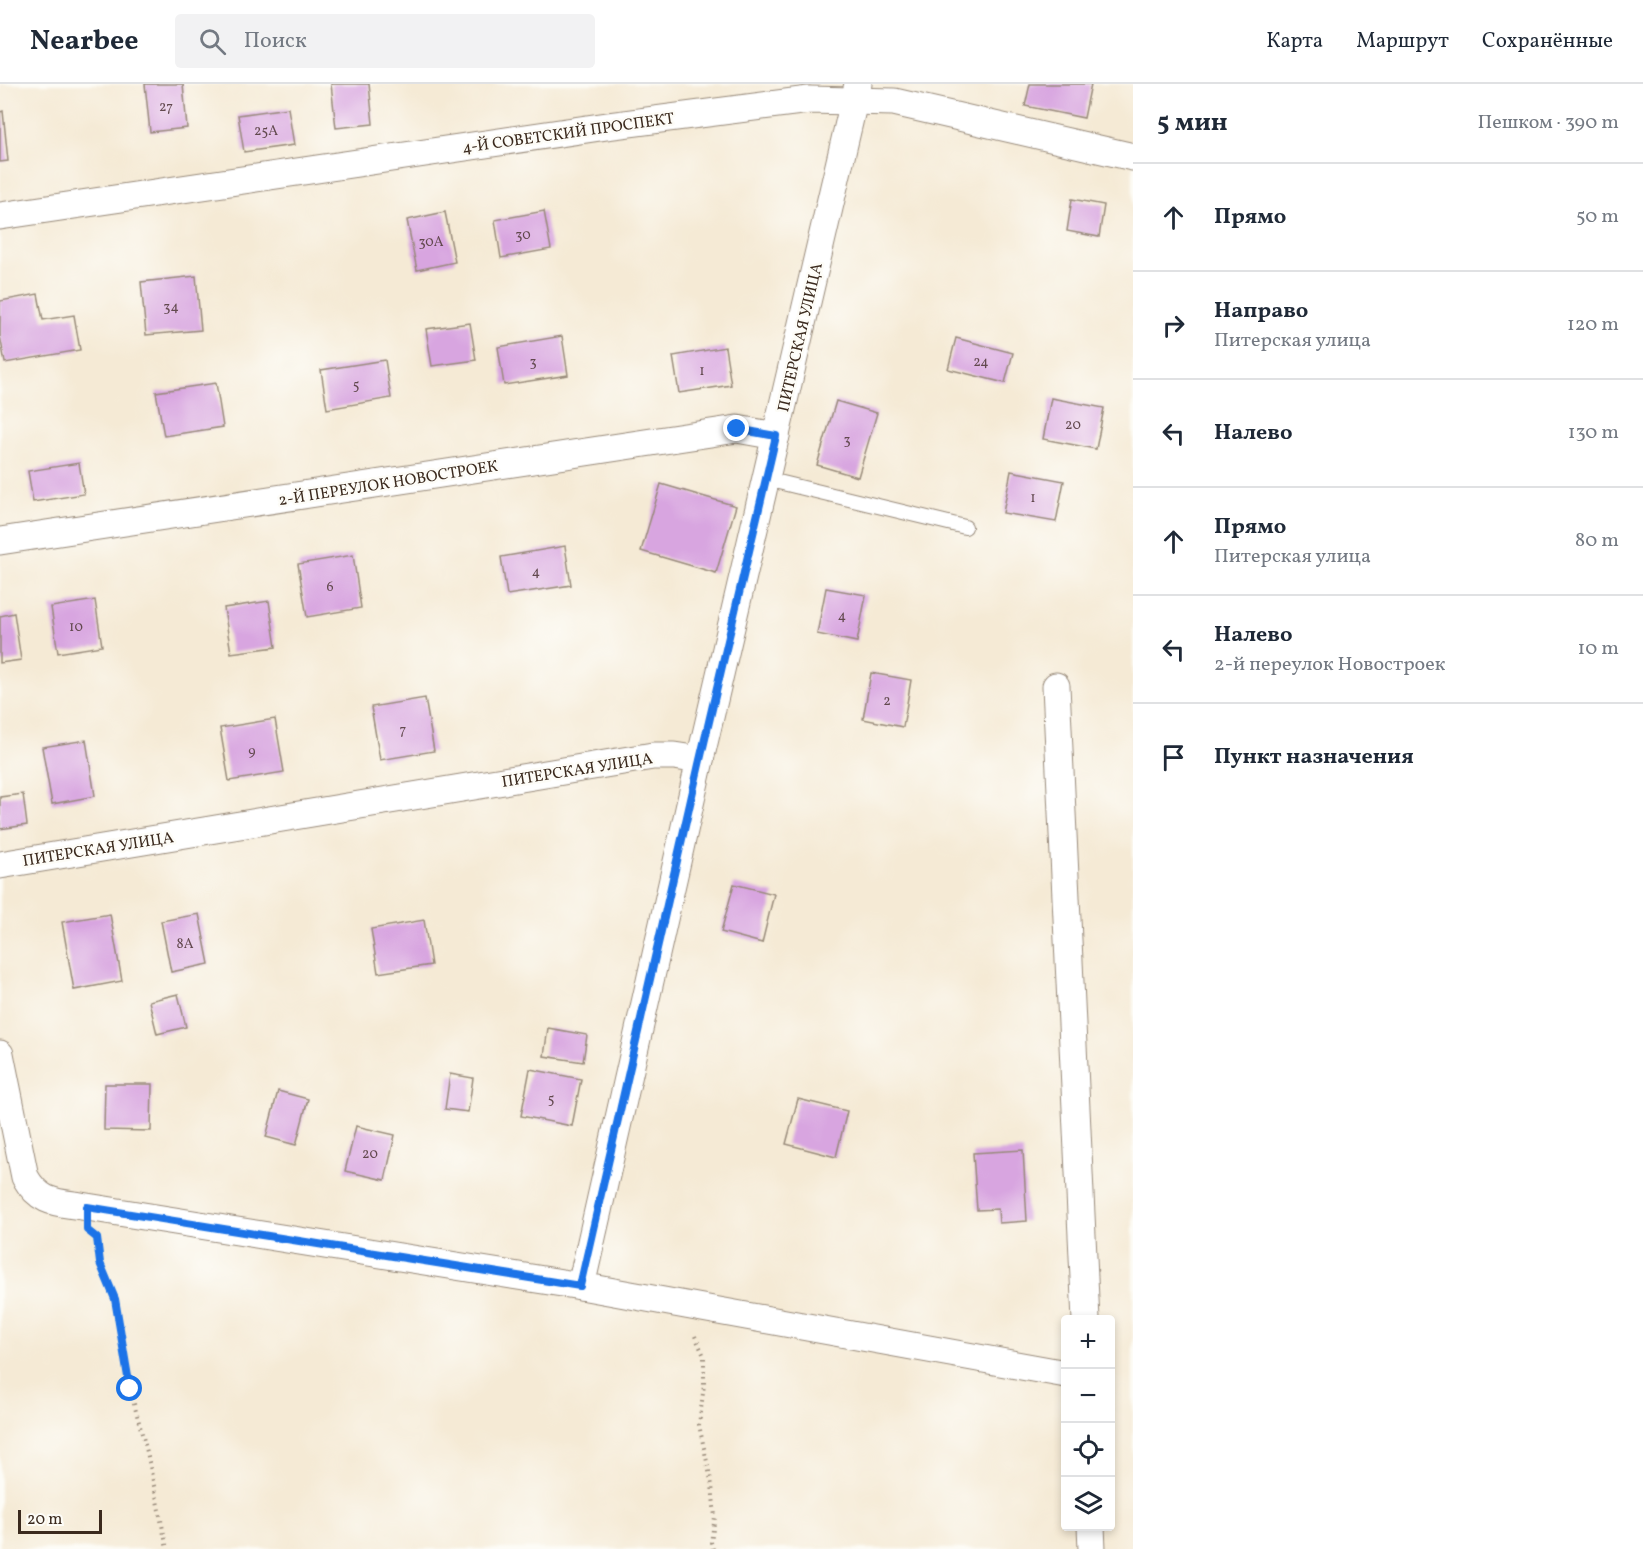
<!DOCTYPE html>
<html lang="ru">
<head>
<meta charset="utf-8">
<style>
	body { margin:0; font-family:Vollkorn,serif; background:#f2f2f3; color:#1f2937 }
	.controls { position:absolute; right:18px; bottom:18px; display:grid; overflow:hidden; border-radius:6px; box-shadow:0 3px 9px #0003 }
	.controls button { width:54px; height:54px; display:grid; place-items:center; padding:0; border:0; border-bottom:2px solid #e0e1e3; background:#fff; color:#1f2937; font:30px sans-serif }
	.scale { position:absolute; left:18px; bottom:15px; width:84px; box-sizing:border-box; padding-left:6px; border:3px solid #3b2a1e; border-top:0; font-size:16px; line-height:21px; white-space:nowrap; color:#3b2a1e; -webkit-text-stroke:4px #fdfcf7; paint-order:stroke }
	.stop { position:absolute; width:18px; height:18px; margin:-14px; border:4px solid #1a73e8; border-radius:50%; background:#fff }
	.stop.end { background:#1a73e8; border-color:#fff; box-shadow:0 2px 6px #0008 }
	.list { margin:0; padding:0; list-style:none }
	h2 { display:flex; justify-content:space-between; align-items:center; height:78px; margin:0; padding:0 24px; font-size:26px }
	h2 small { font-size:20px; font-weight:400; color:#747a83 }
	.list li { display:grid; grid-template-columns:39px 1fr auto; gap:18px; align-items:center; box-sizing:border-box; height:108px; padding:0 24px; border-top:2px solid #e0e1e3 }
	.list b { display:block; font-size:22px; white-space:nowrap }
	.list p { margin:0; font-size:20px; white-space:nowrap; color:#747a83 }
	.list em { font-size:20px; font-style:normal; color:#747a83 }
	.icon { flex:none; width:33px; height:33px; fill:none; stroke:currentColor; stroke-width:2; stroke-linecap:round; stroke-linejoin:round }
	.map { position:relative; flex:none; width:1133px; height:1465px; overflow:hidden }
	header { display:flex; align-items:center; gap:36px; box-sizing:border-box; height:84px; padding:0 30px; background:#fff; border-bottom:2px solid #e0e1e3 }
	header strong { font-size:28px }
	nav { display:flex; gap:33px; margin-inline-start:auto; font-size:21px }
	.search { width:420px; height:54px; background:#f2f2f3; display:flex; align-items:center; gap:15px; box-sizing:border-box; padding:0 21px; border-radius:6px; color:#747a83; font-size:22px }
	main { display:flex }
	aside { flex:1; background:#fff }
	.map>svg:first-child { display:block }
	.building { fill:#d8a5e0 }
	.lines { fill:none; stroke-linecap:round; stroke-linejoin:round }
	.service-casing { stroke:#988a7a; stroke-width:16 }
	.minor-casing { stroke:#988a7a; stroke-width:29 }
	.path { stroke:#988a7a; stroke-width:4; stroke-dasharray:1.5 4.5; stroke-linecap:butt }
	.service { stroke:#fff; stroke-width:14 }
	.minor { stroke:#fff; stroke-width:27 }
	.route { stroke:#1a73e8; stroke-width:8 }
	.labels { text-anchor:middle; stroke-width:5; stroke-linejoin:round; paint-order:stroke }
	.number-label { font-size:14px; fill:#62494e }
	.street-label { font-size:16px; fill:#3b2a1e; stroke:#fdfcf7 }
</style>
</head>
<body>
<header>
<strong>Nearbee</strong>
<div class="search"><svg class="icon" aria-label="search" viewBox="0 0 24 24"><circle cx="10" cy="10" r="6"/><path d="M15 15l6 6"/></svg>Поиск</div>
<nav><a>Карта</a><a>Маршрут</a><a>Сохранённые</a></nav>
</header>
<main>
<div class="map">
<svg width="1133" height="1465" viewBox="0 0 1133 1465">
	<rect width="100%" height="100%" fill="#fdfcf7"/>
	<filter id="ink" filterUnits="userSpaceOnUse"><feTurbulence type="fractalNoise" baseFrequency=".0167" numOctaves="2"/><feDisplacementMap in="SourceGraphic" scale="12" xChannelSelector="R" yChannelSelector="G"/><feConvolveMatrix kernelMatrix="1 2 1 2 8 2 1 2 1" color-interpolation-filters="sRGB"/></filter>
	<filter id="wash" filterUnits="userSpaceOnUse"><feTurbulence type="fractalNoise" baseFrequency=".008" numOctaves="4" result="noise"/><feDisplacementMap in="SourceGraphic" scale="24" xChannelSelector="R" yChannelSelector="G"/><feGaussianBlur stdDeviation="1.35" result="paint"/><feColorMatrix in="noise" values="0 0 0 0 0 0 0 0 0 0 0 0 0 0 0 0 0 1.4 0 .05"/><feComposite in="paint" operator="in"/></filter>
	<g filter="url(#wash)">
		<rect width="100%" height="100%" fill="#f5ead5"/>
		<g id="blocks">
			<g class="building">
				<path d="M145 0H183L187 44 150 48Z"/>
				<path d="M331 0H369L373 40 336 44Z"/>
				<path d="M1030 0H1091L1084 34 1025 22Z"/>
				<path d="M288 24 294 61 244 68 238 31Z"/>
				<path d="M3 27 8 77 0 78V28Z"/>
				<path d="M1072 115 1104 121 1099 153 1067 147Z"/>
				<path d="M544 127 551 165 501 174 495 136Z"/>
				<path d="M445 128 455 178 417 186 407 136Z"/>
				<path d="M196 192 201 246 146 251 141 198Z"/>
				<path d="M38 210 43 236 74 231 80 266 5 279 0 252V217Z"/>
				<path d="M470 239 476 276 432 282 426 245Z"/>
				<path d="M562 252 568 291 504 301 498 263Z"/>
				<path d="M956 254 1013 269 1005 299 948 285Z"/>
				<path d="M725 263 731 301 679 309 673 272Z"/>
				<path d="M385 276 391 314 327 325 321 286Z"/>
				<path d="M216 299 223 343 164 352 156 308Z"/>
				<path d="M1051 314 1104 324 1096 365 1043 355Z"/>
				<path d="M836 317 877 329 858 393 817 381Z"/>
				<path d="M79 379 84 410 33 418 28 387Z"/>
				<path d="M1011 387 1064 397 1056 438 1003 429Z"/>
				<path d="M661 400 736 422 716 489 641 467Z"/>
				<path d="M565 462 571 501 507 511 501 473Z"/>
				<path d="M353 471 361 524 307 533 298 480Z"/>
				<path d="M826 504 866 511 857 558 817 550Z"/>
				<path d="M95 516 102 562 58 569 51 523Z"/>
				<path d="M269 517 276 563 231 569 224 524Z"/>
				<path d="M14 529 21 576 0 579V532Z"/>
				<path d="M871 589 911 596 903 643 863 635Z"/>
				<path d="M425 614 434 667 380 676 371 623Z"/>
				<path d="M275 635 284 688 229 697 220 644Z"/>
				<path d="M86 656 95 712 52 720 42 663Z"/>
				<path d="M23 710 27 741 0 745V713Z"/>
				<path d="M734 800 774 810 762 859 721 848Z"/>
				<path d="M110 830 122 897 74 906 62 838Z"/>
				<path d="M199 830 209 880 171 888 161 837Z"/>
				<path d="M424 836 431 881 378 889 371 845Z"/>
				<path d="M178 910 186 943 157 950 149 917Z"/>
				<path d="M548 944 587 951 583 978 544 972Z"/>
				<path d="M530 985 581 995 572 1042 521 1032Z"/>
				<path d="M450 990 473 994 468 1028 445 1025Z"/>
				<path d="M105 1000H152L151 1047 104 1046Z"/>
				<path d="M278 1007 308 1015 296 1061 266 1053Z"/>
				<path d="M798 1015 847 1027 836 1073 786 1060Z"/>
				<path d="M356 1042 395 1051 385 1096 345 1087Z"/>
				<path d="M1023 1066 1027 1137 999 1139 998 1125 977 1126 973 1069Z"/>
			</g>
		</g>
	</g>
	<g filter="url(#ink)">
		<use href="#blocks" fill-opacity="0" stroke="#988a7a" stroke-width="1.5"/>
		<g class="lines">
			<defs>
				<path id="service" d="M766 395 965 443"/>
				<g id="minor">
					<path d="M858 0 700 676 581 1202 1066 1290"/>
					<path d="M0 132 607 42 809 16 894 18 1133 73"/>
					<path d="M0 457 737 345 776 352"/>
					<path d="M1056 602 1086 1236"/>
					<path d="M0 781 653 672H674L700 676"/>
					<path d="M0 970 25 1093C41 1121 58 1118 87 1123L581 1202"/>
					<path d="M1091 1442 1092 1465"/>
				</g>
			</defs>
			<use href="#service" class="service-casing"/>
			<use href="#minor" class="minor-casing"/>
			<g class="path">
				<path d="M94 1152 97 1154 100 1179 115 1215 130 1305 147 1368 167 1465"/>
				<path d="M695 1252 704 1272V1301L699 1341 712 1401 715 1433 711 1458 713 1465"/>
			</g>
			<use href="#service" class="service"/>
			<use href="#minor" class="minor"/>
		</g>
	</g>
	<g class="lines" filter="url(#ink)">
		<path class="route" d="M130 1305 115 1215 100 1179 97 1154 87 1146V1123L580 1202 700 676 776 352 737 345"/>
	</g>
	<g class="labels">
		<g class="number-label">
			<text x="166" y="27">27</text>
			<text x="266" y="51">25А</text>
			<text x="523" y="155">30</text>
			<text x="431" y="162">30А</text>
			<text x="171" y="227">34</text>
			<text x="533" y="282">3</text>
			<text x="981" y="282">24</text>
			<text x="702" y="291">1</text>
			<text x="356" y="305">5</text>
			<text x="1073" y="345">20</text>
			<text x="847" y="360">3</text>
			<text x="1033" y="418">1</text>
			<text x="536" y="492">4</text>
			<text x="330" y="507">6</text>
			<text x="842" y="536">4</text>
			<text x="76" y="547">10</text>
			<text x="887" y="621">2</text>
			<text x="403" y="650">7</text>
			<text x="252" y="671">9</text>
			<text x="185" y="864">8А</text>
			<text x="551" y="1019">5</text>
			<text x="370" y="1074">20</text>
		</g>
		<g class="street-label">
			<text transform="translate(568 48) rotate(-8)" y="6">4-Й СОВЕТСКИЙ ПРОСПЕКТ</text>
			<text transform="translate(799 253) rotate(-77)" y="6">ПИТЕРСКАЯ УЛИЦА</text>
			<text transform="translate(388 398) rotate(-9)" y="6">2-Й ПЕРЕУЛОК НОВОСТРОЕК</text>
			<text transform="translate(577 685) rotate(-9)" y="6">ПИТЕРСКАЯ УЛИЦА</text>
			<text transform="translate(98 764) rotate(-9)" y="6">ПИТЕРСКАЯ УЛИЦА</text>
		</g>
	</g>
</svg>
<div class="controls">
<button>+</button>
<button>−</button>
<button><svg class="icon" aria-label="locate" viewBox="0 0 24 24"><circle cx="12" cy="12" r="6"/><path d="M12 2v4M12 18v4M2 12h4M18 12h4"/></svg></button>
<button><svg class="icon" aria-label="layers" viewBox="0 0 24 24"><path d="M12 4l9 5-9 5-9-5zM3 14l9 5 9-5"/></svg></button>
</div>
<div class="scale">20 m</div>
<div class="stop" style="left:130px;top:1305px"></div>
<div class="stop end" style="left:737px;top:345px"></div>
</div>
<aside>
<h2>5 мин<small>Пешком · 390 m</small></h2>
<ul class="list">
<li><svg class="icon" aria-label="ahead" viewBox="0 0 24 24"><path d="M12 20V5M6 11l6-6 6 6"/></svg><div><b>Прямо</b></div><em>50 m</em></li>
<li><svg class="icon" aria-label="right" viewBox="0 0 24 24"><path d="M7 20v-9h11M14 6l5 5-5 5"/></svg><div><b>Направо</b><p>Питерская улица</p></div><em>120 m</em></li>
<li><svg class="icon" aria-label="left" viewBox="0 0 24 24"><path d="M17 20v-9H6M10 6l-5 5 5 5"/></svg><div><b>Налево</b></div><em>130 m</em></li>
<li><svg class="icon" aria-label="ahead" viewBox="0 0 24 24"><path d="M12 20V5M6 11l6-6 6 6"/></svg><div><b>Прямо</b><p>Питерская улица</p></div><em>80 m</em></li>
<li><svg class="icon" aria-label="left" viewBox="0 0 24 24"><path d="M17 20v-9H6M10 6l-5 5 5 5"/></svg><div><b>Налево</b><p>2-й переулок Новостроек</p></div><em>10 m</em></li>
<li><svg class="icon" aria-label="arrive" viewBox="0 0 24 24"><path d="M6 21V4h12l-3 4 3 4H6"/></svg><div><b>Пункт назначения</b></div></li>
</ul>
</aside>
</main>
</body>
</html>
